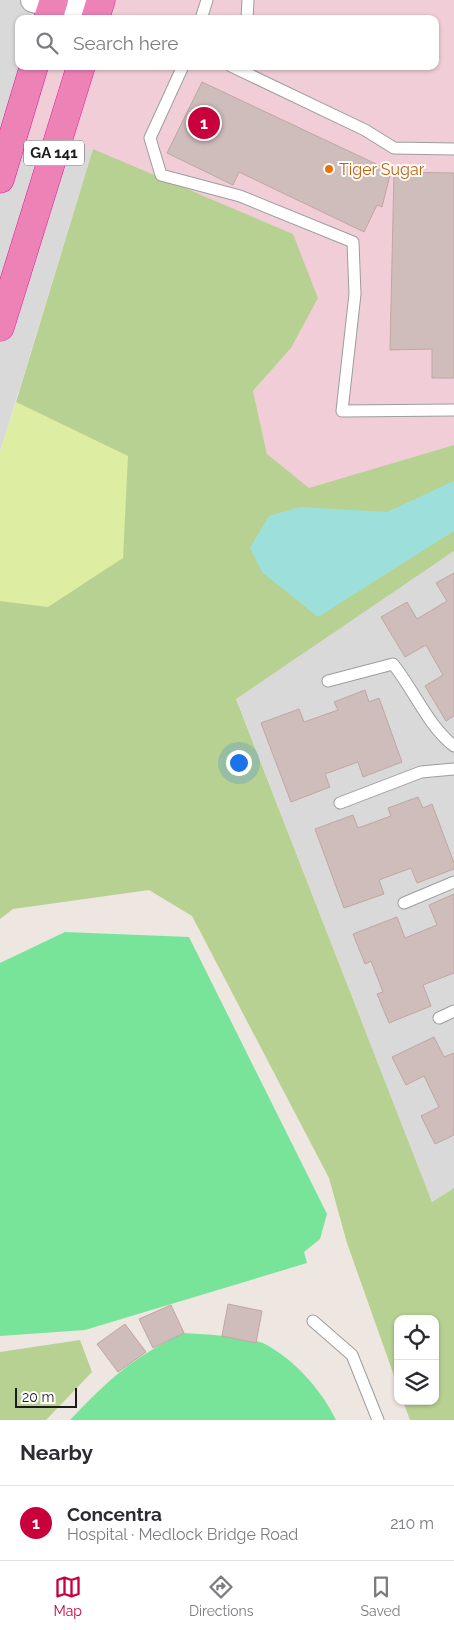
<!DOCTYPE html>
<html lang="en">
<head>
<meta charset="utf-8">
<style>
	body { margin:0; font-family:Raleway,sans-serif; background:#f7f7f7; color:#2b2b33 }
	.controls { position:absolute; right:15px; bottom:15px; display:grid; overflow:hidden; border-radius:10px; box-shadow:0 1px 4px #0004 }
	.controls button { width:45px; height:45px; display:grid; place-items:center; padding:0; border:0; border-bottom:1px solid #e1e1e2; background:#fff; color:#2b2b33; font:25px sans-serif }
	.scale { position:absolute; left:15px; bottom:12px; width:62px; box-sizing:border-box; padding-left:5px; border:2px solid #1c1c1c; border-top:0; font-size:14px; line-height:18px; white-space:nowrap; color:#1c1c1c; -webkit-text-stroke:4px #fff; paint-order:stroke }
	.you { position:absolute; left:238px; top:762px; width:18px; height:18px; margin:-12px; border:4px solid #fff; border-radius:50%; background:#1a73e8; box-shadow:0 0 0 8px #1a73e833 }
	.badge { display:grid; place-items:center; width:32px; height:32px; border-radius:50%; background:#c8003c; color:#fff; font-size:16px; font-weight:700 }
	.pin { position:absolute; translate:-50% -50%; border:2px solid #fff; box-shadow:0 1px 5px #0006 }
	.list { margin:0; padding:0; list-style:none }
	h2 { display:flex; justify-content:space-between; align-items:center; height:65px; margin:0; padding:0 20px; font-size:21px }
	h2 small { font-size:16px; font-weight:400; color:#7c7c81 }
	.list li { display:grid; grid-template-columns:32px 1fr auto; gap:15px; align-items:center; box-sizing:border-box; height:75px; padding:0 20px; border-top:1px solid #e1e1e2 }
	.list b { display:block; font-size:19px; white-space:nowrap }
	.list p { margin:0; font-size:16px; white-space:nowrap; color:#7c7c81 }
	.list em { font-size:16px; font-style:normal; color:#7c7c81 }
	.icon { flex:none; width:28px; height:28px; fill:none; stroke:currentColor; stroke-width:2; stroke-linecap:round; stroke-linejoin:round }
	.map { position:relative; flex:none; width:454px; height:1420px; overflow:hidden }
	.search { position:absolute; background:#fff; box-shadow:0 1px 4px #0004; left:15px; right:15px; top:15px; height:55px; display:flex; align-items:center; gap:12px; box-sizing:border-box; padding:0 18px; border-radius:10px; color:#7c7c81; font-size:19px }
	.sheet { height:140px; background:#fff }
	nav { display:flex; justify-content:space-around; align-items:center; box-sizing:border-box; height:70px; border-top:1px solid #e1e1e2; background:#fff; font-size:14px; color:#7c7c81 }
	nav a { display:grid; justify-items:center; gap:2px }
	nav .on { color:#c8003c }
	.map>svg:first-child { display:block }
	.residential { fill:#dad9d9 }
	.commercial { fill:#f1ced7 }
	.grass { fill:#ddeda2 }
	.forest { fill:#b7d192 }
	.pitch { fill:#78e49a }
	.water { fill:#9de0db }
	.building { fill:#cebdba; stroke:#c1a6a2 }
	.lines { fill:none; stroke-linecap:round; stroke-linejoin:round }
	.lane-casing { stroke:#9d9d9d; stroke-width:13 }
	.street-casing { stroke:#9d9d9d; stroke-width:26 }
	.highway-casing { stroke:#e3179a; stroke-width:29 }
	.lane { stroke:#fff; stroke-width:11 }
	.street { stroke:#fff; stroke-width:24 }
	.highway { stroke:#ec82b6; stroke-width:28 }
	.food-dot { fill:#e8710a; stroke:#fff; stroke-width:2 }
	.labels { text-anchor:middle; stroke-width:4; stroke-linejoin:round; paint-order:stroke }
	.shield { fill:#fff; stroke:#606060; stroke-width:1 }
	.shield-label { font-size:15px; font-weight:bold; fill:#1c1c1c }
	.food-label { font-size:16px; fill:#c56008; stroke:#fff; text-anchor:start }
</style>
</head>
<body>
<div class="map">
<svg width="454" height="1420" viewBox="0 0 454 1420">
	<rect width="100%" height="100%" fill="#eee6e1"/>
	<g class="residential">
		<path d="M0 0H58L52 19H19V66H38L15 145 93 149 0 452Z"/>
		<path d="M454 551V1188L432 1202 236 698Z"/>
	</g>
	<path class="commercial" d="M58 0H454V445L309 489 267 454 253 391 291 348 93 149 15 145 38 66H435V19H52Z"/>
	<path class="grass" d="M16 402 129 456 123 559 48 607 0 601V452Z"/>
	<g class="forest">
		<path d="M93 149 293 234 318 298 291 348 253 391 267 454 309 488 454 445V551L236 699 432 1202 454 1188V1420H410L403 1401H435V1319H398V1387L347 1243 329 1178 192 916 149 890 13 909 0 919V601L48 607 123 558 128 456 16 402Z"/>
		<path d="M80 1340 92 1372 46 1420H0V1352Z"/>
	</g>
	<g class="pitch">
		<path d="M65 932 189 937 327 1214 320 1239 304 1252 307 1263 85 1330 0 1336V963Z"/>
		<path d="M184 1333C202 1334 252 1337 265 1344 296 1361 321 1390 336 1420H70C109 1379 133 1357 184 1333Z"/>
	</g>
	<path class="water" d="M454 481V531L318 617 262 572 250 548 269 516 300 507 387 512Z"/>
	<g class="building">
		<path d="M202 82 391 171 382 207 377 205 364 232 239 172 233 185 167 153Z"/>
		<path d="M394 172 454 173V378H432V349L390 350Z"/>
		<path d="M454 573V716L446 721 425 686 443 675 426 645 405 657 381 617 407 602 417 619 447 601 436 583Z"/>
		<path d="M365 690 369 702 379 698 402 762 363 777 358 762 325 774 330 787 291 802 261 723 299 709 304 722 338 710 334 702Z"/>
		<path d="M418 797 423 808 432 804 454 863V869L417 883 411 868 379 880 384 894 344 908 315 829 353 815 358 828 391 816 388 808Z"/>
		<path d="M454 894V973L423 985 431 1006 389 1023 377 994 383 992 371 961 365 964 353 934 397 917 405 938 437 925 429 905Z"/>
		<path d="M434 1037 444 1057 454 1053V1135L435 1144 421 1116 439 1107 424 1076 406 1085 392 1057Z"/>
		<path d="M228 1304 262 1311 256 1343 222 1336Z"/>
		<path d="M171 1305 184 1333 153 1348 139 1319Z"/>
		<path d="M125 1324 146 1352 118 1372 97 1344Z"/>
	</g>
	<g class="lines">
		<defs>
			<g id="lane">
				<path d="M201 19 207 0"/>
				<path d="M247 19 248 0"/>
				<path d="M183 66 150 138 161 175 240 196 353 242 355 294 342 411 454 410"/>
				<path d="M231 66 365 130 394 148 454 149"/>
				<path d="M328 681 393 664C414 690 428 726 454 746"/>
				<path d="M340 803 421 772 454 769"/>
				<path d="M404 903 454 882"/>
				<path d="M439 1018 454 1011"/>
				<path d="M313 1321 352 1355 378 1420"/>
			</g>
			<path id="street" d="M33 0 97 14"/>
			<g id="highway">
				<path d="M48 19 54 0"/>
				<path d="M95 19 101 0"/>
				<path d="M0 179 34 66"/>
				<path d="M0 327 81 66"/>
			</g>
		</defs>
		<use href="#lane" class="lane-casing"/>
		<use href="#street" class="street-casing"/>
		<use href="#highway" class="highway-casing"/>
		<use href="#lane" class="lane"/>
		<use href="#street" class="street"/>
		<use href="#highway" class="highway"/>
	</g>
	<circle class="food-dot" cx="329" cy="169" r="5"/>
	<g class="labels">
		<rect class="shield" x="24" y="140.5" width="60" height="25" rx="4"/>
		<g class="shield-label">
			<text x="54" y="158">GA 141</text>
		</g>
		<g class="food-label">
			<text x="339" y="175">Tiger Sugar</text>
		</g>
	</g>
</svg>
<div class="controls">
<button><svg class="icon" aria-label="locate" viewBox="0 0 24 24"><circle cx="12" cy="12" r="6"/><path d="M12 2v4M12 18v4M2 12h4M18 12h4"/></svg></button>
<button><svg class="icon" aria-label="layers" viewBox="0 0 24 24"><path d="M12 4l9 5-9 5-9-5zM3 14l9 5 9-5"/></svg></button>
</div>
<div class="scale">20 m</div>
<div class="you"></div>
<div class="pin badge" style="left:204px;top:123px">1</div>
<div class="search"><svg class="icon" aria-label="search" viewBox="0 0 24 24"><circle cx="10" cy="10" r="6"/><path d="M15 15l6 6"/></svg>Search here</div>
</div>
<section class="sheet">
<h2>Nearby<small></small></h2>
<ul class="list">
<li><span class="badge">1</span><div><b>Concentra</b><p>Hospital · Medlock Bridge Road</p></div><em>210 m</em></li>
</ul>
</section>
<nav>
<a class="on"><svg class="icon" aria-label="map" viewBox="0 0 24 24"><path d="M3 6l6-2 6 2 6-2v14l-6 2-6-2-6 2zM9 4v14M15 6v14"/></svg>Map</a>
<a><svg class="icon" aria-label="directions" viewBox="0 0 24 24"><path d="M12 3l9 9-9 9-9-9zM9 14v-3h6M13 9l2 2-2 2"/></svg>Directions</a>
<a><svg class="icon" aria-label="saved" viewBox="0 0 24 24"><path d="M7 4h10v16l-5-4-5 4z"/></svg>Saved</a>
</nav>
</body>
</html>
